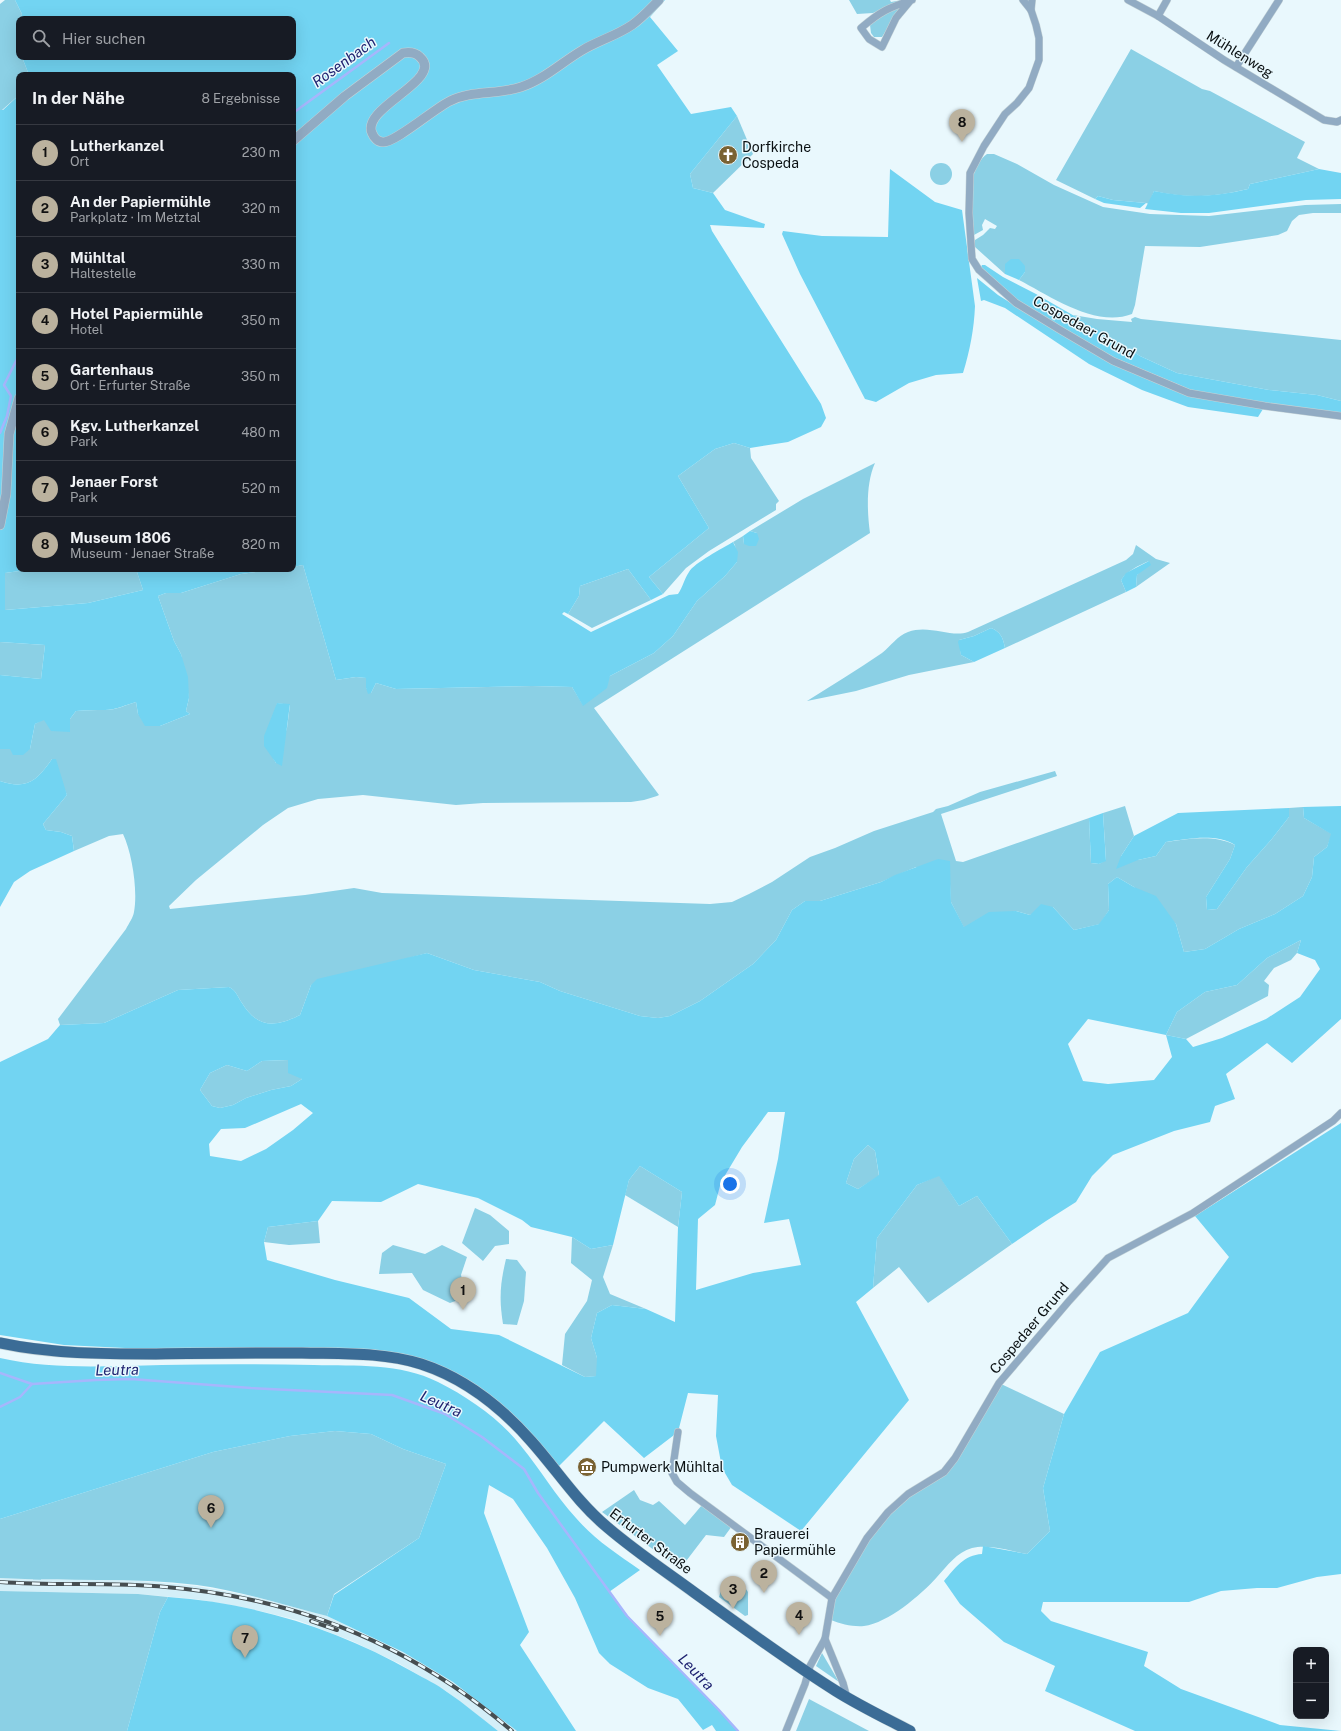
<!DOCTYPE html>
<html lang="de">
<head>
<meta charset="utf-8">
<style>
	body { margin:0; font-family:"Public Sans",sans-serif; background:#20242c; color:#f1f3f6 }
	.controls { position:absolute; right:12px; bottom:12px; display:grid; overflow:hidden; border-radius:8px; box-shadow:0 4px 16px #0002 }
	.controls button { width:36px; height:36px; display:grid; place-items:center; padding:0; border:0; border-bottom:1px solid #363941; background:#171b24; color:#f1f3f6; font:20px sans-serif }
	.you { position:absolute; left:730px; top:1184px; width:14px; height:14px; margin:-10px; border:3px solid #fff; border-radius:50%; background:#1a73e8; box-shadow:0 0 0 6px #1a73e833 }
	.badge { display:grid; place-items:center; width:26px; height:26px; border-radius:50%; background:#bbb29e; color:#111; font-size:13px; font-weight:700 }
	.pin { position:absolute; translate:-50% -33px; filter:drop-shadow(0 1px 2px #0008) }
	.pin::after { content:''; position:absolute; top:21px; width:14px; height:12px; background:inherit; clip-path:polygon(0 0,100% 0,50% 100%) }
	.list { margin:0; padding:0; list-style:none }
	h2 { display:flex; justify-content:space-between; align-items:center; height:52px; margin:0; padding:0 16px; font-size:17px }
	h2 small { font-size:13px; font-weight:400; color:#9ea1a6 }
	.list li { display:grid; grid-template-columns:26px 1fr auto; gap:12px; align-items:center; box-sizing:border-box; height:56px; padding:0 16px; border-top:1px solid #363941 }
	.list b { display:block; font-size:15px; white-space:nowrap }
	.list p { margin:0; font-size:13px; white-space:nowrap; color:#9ea1a6 }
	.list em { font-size:13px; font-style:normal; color:#9ea1a6 }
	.icon { flex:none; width:22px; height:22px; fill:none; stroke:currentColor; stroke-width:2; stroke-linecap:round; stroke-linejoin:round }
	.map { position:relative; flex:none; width:1341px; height:1731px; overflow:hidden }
	.search { position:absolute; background:#171b24; box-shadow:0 4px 16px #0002; left:16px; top:16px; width:280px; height:44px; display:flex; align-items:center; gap:10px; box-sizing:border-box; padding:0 14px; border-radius:8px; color:#9ea1a6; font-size:15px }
	.panel { position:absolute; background:#171b24; box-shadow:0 4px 16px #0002; left:16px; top:72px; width:280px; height:500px; border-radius:8px }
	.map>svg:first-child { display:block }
	.built { fill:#d4eff8 }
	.green { fill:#8bd0e5; fill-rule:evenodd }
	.forest { fill:#72d4f2; fill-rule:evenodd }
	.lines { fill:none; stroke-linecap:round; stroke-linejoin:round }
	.stream { stroke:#a6b6fc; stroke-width:2.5 }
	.minor-casing { stroke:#c5d3d7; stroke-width:8 }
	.tertiary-casing { stroke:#c5d3d7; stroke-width:10 }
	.primary-casing { stroke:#c5d3d7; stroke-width:12 }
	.minor { stroke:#91abc3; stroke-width:7 }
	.tertiary { stroke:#91abc3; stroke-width:9 }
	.primary { stroke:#3b6c96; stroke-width:11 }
	.rail-casing { stroke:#464e51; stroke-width:4 }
	.rail { stroke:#e9f8fd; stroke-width:2.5; stroke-dasharray:8; stroke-linecap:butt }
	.labels { text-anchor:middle; stroke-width:3; stroke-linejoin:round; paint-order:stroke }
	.street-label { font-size:14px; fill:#0a1012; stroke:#e9f8fd }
	.poi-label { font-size:14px; fill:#0a1012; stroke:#e9f8fd; text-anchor:start }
	.water-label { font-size:15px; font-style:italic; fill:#1f2371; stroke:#e9f8fd }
</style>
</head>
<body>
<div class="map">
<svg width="1341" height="1731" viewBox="0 0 1341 1731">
	<rect width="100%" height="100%" fill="#e9f8fd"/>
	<path class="built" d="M0 1578 141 1581 197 1586 255 1597 327 1616 403 1652 453 1682 517 1731H498L446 1691 398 1663 352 1641 297 1620 252 1609 195 1599 138 1594 0 1591Z"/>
	<g class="green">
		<path d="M5 0H15L22 14 21 19H19C19 26 16 38 17 43 17 48 19 52 19 57H22L29 75H19V95L2 110H0V4Z"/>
		<path d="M849 0H890L891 2 902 0 873 13 857 14Z"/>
		<path d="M902 6 882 37H874L871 33 870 25 879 16Z"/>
		<path d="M1131 49 1202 89 1210 91 1305 142 1297 158 1319 169 1250 184 1248 189C1214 197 1188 199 1154 191L1149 204 1146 203 1113 200 1098 196 1095 199 1056 180Z"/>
		<path d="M737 116 753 154 713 193 693 188 690 174Z"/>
		<path d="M987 154H994L1017 164 1054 185 1103 207 1150 214 1209 216 1305 205 1341 204V213H1313L1299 215 1292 221 1287 231 1278 235 1200 247 1145 246 1135 305 1132 314C1095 328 1050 296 1019 280L1025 272 1005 264V274L975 247V240L983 235 990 228 995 229 997 226 985 219 982 225 983 230 974 235C973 211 964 171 987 154Z"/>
		<circle cx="941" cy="174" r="11"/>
		<path d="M1073 315 1097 319 1132 322 1131 319 1135 317 1141 319 1341 340V401L1317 395 1269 390 1177 373 1140 356Z"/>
		<path d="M734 443 750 448 751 458 779 501 776 504V510L709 551 686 568 663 594 649 577 709 528 678 476 715 449Z"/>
		<path d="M875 463C866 483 867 511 870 533L594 708 659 795 657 796 644 800 631 802 483 803 456 805 363 795 318 799 288 808 263 825 196 880 169 906 170 909 305 895 354 888 382 893 710 904 732 902 749 894 772 882 810 857 835 848 874 831 933 812 936 809 948 806 980 792 1055 771 1057 776 941 814 956 861 963 862 1089 818 1091 863 1099 864 1106 860 1103 813 1125 806 1134 836 1121 856 1138 860 1156 856 1166 842C1188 839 1214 834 1235 845L1230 859 1206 897 1207 910 1217 909 1247 867 1271 840 1289 817V808L1303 807 1304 818 1332 834 1327 847 1314 857 1312 877 1303 896 1275 914 1239 929 1205 949 1184 952 1176 924 1134 887 1117 877 1108 884 1109 910 1100 924 1074 930 1053 907 1030 915 1016 911 964 928 951 902 950 884 916 867 881 882 820 901H805L792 910 776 940 753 964 700 1001 670 1016 658 1018 640 1016 560 991 540 982 474 970 427 953 311 985 300 1015C276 1027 258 1029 242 1003 237 996 237 991 229 987L178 990 104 1023 60 1025 58 1019 126 929C129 923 133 918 134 912 138 890 132 853 123 834L109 836 74 851 72 836 61 832 46 830 43 824 67 795 52 759C37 781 26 790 0 781V749H30L35 724 44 719 70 731V719L76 711C86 710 95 710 105 710 116 710 126 705 136 702L138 714 160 726 190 714 186 711 189 698 181 654 174 641 158 596 166 593H181L241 574 277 569H293V567L303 565 336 680 356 677 367 678 366 688 371 693 376 683 396 689 532 686 572 687 583 705 610 676 654 653 673 636 697 601 725 576 737 562 735 545 733 542 743 536 744 544 757 533 750 531 803 499ZM277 703 290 705 287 728 276 763 273 758Z"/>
		<path d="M1136 545 1156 559 1170 563 1136 587 1137 575 1149 561C1138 566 1128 570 1121 580L1126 592 1005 648C1003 638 1001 632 991 628L974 636 959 640 961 655 974 662 909 675 856 691 807 701C832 685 857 670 882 653 891 646 897 636 908 632 929 624 951 638 968 632L1126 560 1133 554Z"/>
		<path d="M34 569H136L143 590 88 603 5 610V573Z"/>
		<path d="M628 569 651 600 592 628 568 614 579 596 580 586Z"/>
		<path d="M0 642 45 645 41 679 0 675Z"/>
		<path d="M1301 940 1297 953 1291 960 1274 968 1264 981 1269 985 1268 996 1186 1039 1166 1035 1177 1012 1205 992 1237 985 1267 958Z"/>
		<path d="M288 1060 302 1079 291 1086 271 1090 246 1098 233 1105 220 1108 212 1106 200 1090 210 1073 227 1065 247 1071 262 1061Z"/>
		<path d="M868 1145 875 1151 879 1176 858 1189 846 1183 854 1159Z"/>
		<path d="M640 1166 682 1192 678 1227 625 1195 629 1180Z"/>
		<path d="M939 1175 959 1206 977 1196 1012 1244 928 1303 899 1267 873 1288 877 1238 917 1185Z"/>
		<path d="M475 1208 490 1215 509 1231V1244L495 1246 483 1261 462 1243Z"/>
		<path d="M318 1221 320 1243 289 1245 264 1242 268 1227Z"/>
		<path d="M572 1237 591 1249 613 1245 603 1277 610 1294 646 1309 612 1305 597 1313 591 1338 597 1358V1376L585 1377 562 1365 565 1334 587 1301 592 1280 571 1263Z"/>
		<path d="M393 1245 425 1254 442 1245 467 1257 461 1275 466 1297 450 1303 423 1290 412 1273 379 1274 382 1253Z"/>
		<path d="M506 1259 517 1260 526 1272 524 1301 517 1325 503 1324C499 1299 500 1284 506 1259Z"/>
		<path d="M999 1383 1064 1414 1043 1488 1050 1531 1027 1554C1010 1551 989 1544 972 1548 957 1552 947 1566 937 1577 921 1595 888 1623 864 1626 853 1627 841 1624 831 1620L832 1598 888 1512 944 1472Z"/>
		<path d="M335 1431 371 1434 403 1449 446 1464 419 1538 334 1594 327 1616C284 1605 241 1591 197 1585 132 1577 66 1582 0 1578V1519L213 1452 290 1436Z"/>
		<path d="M634 1490 640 1500 653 1505 659 1501 685 1525 702 1505 732 1526 724 1537 706 1535 680 1569 602 1512Z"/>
		<path d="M736 1583 743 1585 748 1592V1615L745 1616 719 1597 722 1587Z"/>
		<path d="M0 1591 138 1594 168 1597 160 1612 127 1731H0Z"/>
		<path d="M822 1653 839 1682 816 1666Z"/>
		<path d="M809 1699 869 1731H796Z"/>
	</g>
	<g class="forest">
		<path d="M15 0H665L650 17 678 51 657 65 691 114 731 107 737 116 690 174 693 188 713 193 725 210 765 224 764 228 710 225 712 231 821 404 826 418 821 427 788 442 750 448 734 443 715 449 678 476 709 528 649 577 663 594 651 600 628 569 580 586 579 596 568 614 564 612 562 614 591 632 669 595 678 594C683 587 684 579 689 572 694 563 723 548 733 542L738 552 737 562 725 576 697 601 673 636 654 653 610 676 607 688 583 706 572 687 532 686 396 689 376 683 371 693 368 694 366 688V678L356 677 336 680 303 565 293 567V75H29L22 57H293V19H21L22 14Z"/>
		<path d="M19 95V569H34L5 573V610L88 603 143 590 136 569H277L241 574 181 593H166L158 596 174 641 181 654 188 677 189 698 186 711 190 714 160 726H145L138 714 136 702C126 705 115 710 105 710 95 710 86 710 76 711L70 719V732L51 731 44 720 35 724 30 749 23 755H13L10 749H0V675L41 679 45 645 0 642V110H3Z"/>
		<path d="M890 169 935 202 962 210 975 306C974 329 970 350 963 373L936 375 909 383 876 402 865 399 800 274 782 234 783 231 822 236 888 237Z"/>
		<path d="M1319 169 1341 173V199L1306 200 1209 213H1181L1145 209 1154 191C1188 198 1214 197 1248 189L1250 184Z"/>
		<path d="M1098 196 1113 200 1146 203 1140 208 1104 203 1095 199Z"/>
		<path d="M1011 259H1019L1025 266V272L1019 280 1005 274V264Z"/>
		<path d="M982 265H985L1003 277 1036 294 1097 329 1140 356 1177 373 1269 390 1317 395 1341 401V414L1266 404 1191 390 1115 358 1064 329 1003 291 980 269Z"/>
		<path d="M977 278 998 295 1061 334 1112 363 1188 395 1263 409 1258 417 1188 407 1142 390 1089 364 1005 308 984 300 981 301Z"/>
		<path d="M750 531 757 533 759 539 756 546H749L744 544 743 536Z"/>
		<path d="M1149 561 1151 565 1137 575 1136 587 1126 592 1121 580 1126 573Z"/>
		<path d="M991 628C1001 632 1003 638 1005 648L974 662 961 655 958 642 959 640 974 636Z"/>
		<path d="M277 703 290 704 282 766 276 763 264 746V736Z"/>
		<path d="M52 759H56L67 795 43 824 46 830 61 832 72 836 74 851 30 871 14 882 0 907V781C26 790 37 781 52 759Z"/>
		<path d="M1341 806V1019L1292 1063 1267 1043 1226 1074 1235 1099 1215 1106 1210 1122 1174 1131 1113 1155 1092 1176 1076 1202 1046 1221 1012 1244 977 1196 959 1206 939 1176 917 1185 877 1238 873 1288 856 1302 909 1400 801 1531 732 1485 722 1468 716 1436 718 1395 688 1393 678 1432 644 1458 604 1421 558 1467 486 1394 395 1354 371 1349 125 1348 64 1345 0 1335V1062L48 1039 60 1025 104 1023 178 990 229 987C237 991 237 996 242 1003 258 1029 276 1027 300 1015L311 985 317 979 427 953 474 970 540 982 560 991 640 1016 658 1018 670 1016 700 1001 753 964 776 940 792 910 805 901H820L881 882 895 875 938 859 950 861 951 902 964 927 989 912 1016 911 1030 915 1041 904 1053 907 1074 930 1099 924 1109 910 1108 884 1117 877 1134 887 1156 896 1176 924 1184 952 1205 949 1239 929 1275 914 1303 896 1312 877 1314 857 1327 847 1331 834 1304 818 1303 807ZM1301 940 1297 953 1315 960 1320 969 1300 997 1266 1019 1222 1038 1193 1047 1186 1039 1166 1035 1177 1012 1205 992 1237 985 1267 958ZM1088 1019 1166 1035 1172 1057 1154 1080 1108 1084 1083 1081 1068 1044ZM288 1060V1073L302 1079 291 1086 271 1090 246 1098 233 1105 220 1108 212 1106 200 1090 210 1073 227 1065 247 1071 262 1061ZM301 1104 313 1113 293 1130 266 1149 241 1161 210 1156 209 1144 221 1129 245 1128ZM768 1112H785L778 1159 764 1223 789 1219 801 1265 753 1273 696 1290 698 1219 715 1205 721 1182 742 1147ZM868 1145 875 1151 879 1175 858 1189 846 1183 854 1159ZM640 1166 682 1192 678 1227 675 1322 646 1309 612 1305 597 1313 591 1338 597 1358 596 1376 585 1377 499 1335 451 1329 409 1298 335 1280 267 1260 264 1242 268 1227 318 1221 332 1201 381 1202 418 1184 478 1198 522 1220 531 1227 572 1237 591 1249 613 1245 629 1180Z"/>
		<path d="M1289 808V817L1271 840 1247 867 1217 909 1207 910 1206 897 1230 859 1235 845C1216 833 1187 839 1166 842L1156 856 1138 860 1116 869 1121 856 1134 836 1178 813Z"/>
		<path d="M1103 813 1106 861 1099 864 1091 863 1089 818Z"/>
		<path d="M1341 1123V1574L1317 1577 1277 1588H1257L1221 1591 1189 1602H1043L1041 1611 1051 1621 1148 1652 1144 1666 1181 1689 1280 1725 1341 1731H1135L1045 1691 1055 1666 1004 1642 960 1604 944 1581C955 1568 964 1555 982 1554L983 1546 1027 1554 1050 1531 1043 1488 1064 1414 1100 1352 1188 1313 1229 1257 1195 1216Z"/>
		<path d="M0 1358C53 1370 108 1366 162 1365 213 1364 263 1364 314 1365 356 1366 400 1363 438 1382 468 1397 500 1419 521 1446 540 1469 555 1495 576 1518 594 1539 617 1554 640 1570L609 1592C647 1643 697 1683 738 1731H716L712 1725 703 1730 678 1699 648 1688 610 1664 599 1653 575 1598 547 1548 513 1499 489 1485 484 1513 529 1632 520 1645 576 1731H517L453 1682 403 1652 327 1616 334 1595 419 1538 446 1464 403 1449 371 1434 335 1431 290 1436 213 1452 0 1519Z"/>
		<path d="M168 1597C255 1603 338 1629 413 1672 425 1679 437 1684 447 1692 465 1704 481 1718 498 1731H127L160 1612Z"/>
	</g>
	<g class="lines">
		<g class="stream">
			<path d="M293 113 389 43"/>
			<path d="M0 433 7 416 11 396 4 385 19 355"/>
			<path d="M0 1373 32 1384 96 1380 131 1379 251 1388 392 1395 445 1414 482 1437 524 1469 538 1493 627 1616 718 1709 738 1731"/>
			<path d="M0 1407 20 1397 32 1384"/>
		</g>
		<defs>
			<g id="minor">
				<path d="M911 0 896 18 882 47 869 39 861 28C881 11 888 8 912 0"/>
				<path d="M1023 0 1031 10 1036 25 1039 38V60L1029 88 1017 103 1005 114 984 146 970 173 969 213 972 259 979 270 1016 303 1062 331 1113 361 1189 393 1265 406 1341 416"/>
				<path d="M1128 0 1158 16 1224 60 1324 120 1337 122 1341 120"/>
				<path d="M1031 10 1032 0"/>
				<path d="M1158 16 1167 0"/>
				<path d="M1236 67 1279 0"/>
				<path d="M678 1432 672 1473 677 1482 690 1493 832 1598"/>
				<path d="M825 1639 843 1683 847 1698"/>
				<path d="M786 1731 805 1684 810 1666 825 1639 832 1598 867 1538 888 1512 908 1494 944 1472 955 1458 999 1383 1069 1301 1108 1258 1193 1213 1333 1121 1341 1113"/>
			</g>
			<g id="tertiary">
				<path d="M293 141 345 96 403 53C409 52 415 52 420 57 445 80 361 107 372 133 374 138 378 142 383 142 395 143 435 108 450 101 472 90 498 95 521 87 543 80 561 63 581 51 597 41 616 36 632 25 642 18 650 9 659 0"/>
				<path d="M0 525 6 494 9 434 19 398"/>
			</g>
			<path id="primary" d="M0 1343C51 1354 104 1354 156 1354 205 1353 253 1353 302 1353 342 1354 383 1352 421 1364 464 1378 502 1408 531 1441 557 1470 577 1502 607 1527 635 1551 665 1571 695 1593 741 1626 788 1661 836 1691 860 1706 885 1718 910 1731"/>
		</defs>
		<use href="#minor" class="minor-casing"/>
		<use href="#tertiary" class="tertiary-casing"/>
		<use href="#primary" class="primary-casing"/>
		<use href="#minor" class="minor"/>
		<use href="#tertiary" class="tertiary"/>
		<use href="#primary" class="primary"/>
		<defs>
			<g id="rail">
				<path d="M0 1582C55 1586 111 1582 166 1587 298 1598 412 1645 512 1731"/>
				<path d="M311 1621 337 1630"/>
			</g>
		</defs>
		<use href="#rail" class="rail-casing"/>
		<use href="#rail" class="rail"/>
	</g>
	<defs>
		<symbol id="church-disc" viewBox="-11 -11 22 22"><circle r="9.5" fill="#7a6232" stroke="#e9f8fd"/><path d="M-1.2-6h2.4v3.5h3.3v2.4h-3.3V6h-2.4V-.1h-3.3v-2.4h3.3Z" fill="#fff"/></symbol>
		<symbol id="museum-disc" viewBox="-11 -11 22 22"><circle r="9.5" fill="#7a6232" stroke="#e9f8fd"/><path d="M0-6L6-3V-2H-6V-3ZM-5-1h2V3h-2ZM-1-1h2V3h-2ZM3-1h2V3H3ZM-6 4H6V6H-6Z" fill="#fff"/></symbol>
		<symbol id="building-disc" viewBox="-11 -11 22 22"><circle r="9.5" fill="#7a6232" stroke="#e9f8fd"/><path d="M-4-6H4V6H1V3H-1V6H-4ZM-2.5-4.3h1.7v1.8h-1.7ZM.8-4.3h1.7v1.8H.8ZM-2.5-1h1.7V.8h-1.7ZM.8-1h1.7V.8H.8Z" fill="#fff"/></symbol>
	</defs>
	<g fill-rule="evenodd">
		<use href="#church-disc" x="717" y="144" width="22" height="22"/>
		<use href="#museum-disc" x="576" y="1456" width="22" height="22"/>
		<use href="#building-disc" x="729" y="1531" width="22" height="22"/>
	</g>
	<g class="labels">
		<g class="street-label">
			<text transform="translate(1240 54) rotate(32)" y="5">Mühlenweg</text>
			<text transform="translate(1084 327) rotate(29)" y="5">Cospedaer Grund</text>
			<text transform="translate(1029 1328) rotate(-50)" y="5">Cospedaer Grund</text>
			<text transform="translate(651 1541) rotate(37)" y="5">Erfurter Straße</text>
		</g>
		<g class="poi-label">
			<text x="742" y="152">Dorfkirche<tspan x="742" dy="16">Cospeda</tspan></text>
			<text x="601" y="1472">Pumpwerk Mühltal</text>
			<text x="754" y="1539">Brauerei<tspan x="754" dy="16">Papiermühle</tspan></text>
		</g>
		<g class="water-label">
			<text transform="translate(344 62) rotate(-36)" y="5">Rosenbach</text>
			<text transform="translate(117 1370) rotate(-1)" y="5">Leutra</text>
			<text transform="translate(441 1404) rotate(24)" y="5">Leutra</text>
			<text transform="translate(696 1672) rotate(46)" y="5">Leutra</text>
		</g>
	</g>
</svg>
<div class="controls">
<button>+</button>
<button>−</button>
</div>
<div class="you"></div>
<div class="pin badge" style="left:463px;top:1310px">1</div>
<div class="pin badge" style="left:764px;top:1593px">2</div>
<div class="pin badge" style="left:733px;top:1609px">3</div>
<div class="pin badge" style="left:799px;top:1635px">4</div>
<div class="pin badge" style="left:660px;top:1636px">5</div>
<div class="pin badge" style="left:211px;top:1528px">6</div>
<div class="pin badge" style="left:245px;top:1658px">7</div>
<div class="pin badge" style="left:962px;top:142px">8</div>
<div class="search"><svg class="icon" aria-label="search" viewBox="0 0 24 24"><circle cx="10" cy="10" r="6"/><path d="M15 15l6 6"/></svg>Hier suchen</div>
<section class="panel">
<h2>In der Nähe<small>8 Ergebnisse</small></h2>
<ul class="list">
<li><span class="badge">1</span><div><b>Lutherkanzel</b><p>Ort</p></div><em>230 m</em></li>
<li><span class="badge">2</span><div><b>An der Papiermühle</b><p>Parkplatz · Im Metztal</p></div><em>320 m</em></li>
<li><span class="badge">3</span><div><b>Mühltal</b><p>Haltestelle</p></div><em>330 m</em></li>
<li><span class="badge">4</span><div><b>Hotel Papiermühle</b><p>Hotel</p></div><em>350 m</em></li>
<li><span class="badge">5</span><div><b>Gartenhaus</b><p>Ort · Erfurter Straße</p></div><em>350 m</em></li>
<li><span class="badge">6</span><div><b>Kgv. Lutherkanzel</b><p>Park</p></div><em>480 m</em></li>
<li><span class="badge">7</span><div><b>Jenaer Forst</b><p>Park</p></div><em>520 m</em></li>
<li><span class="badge">8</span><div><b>Museum 1806</b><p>Museum · Jenaer Straße</p></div><em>820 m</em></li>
</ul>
</section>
</div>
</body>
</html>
